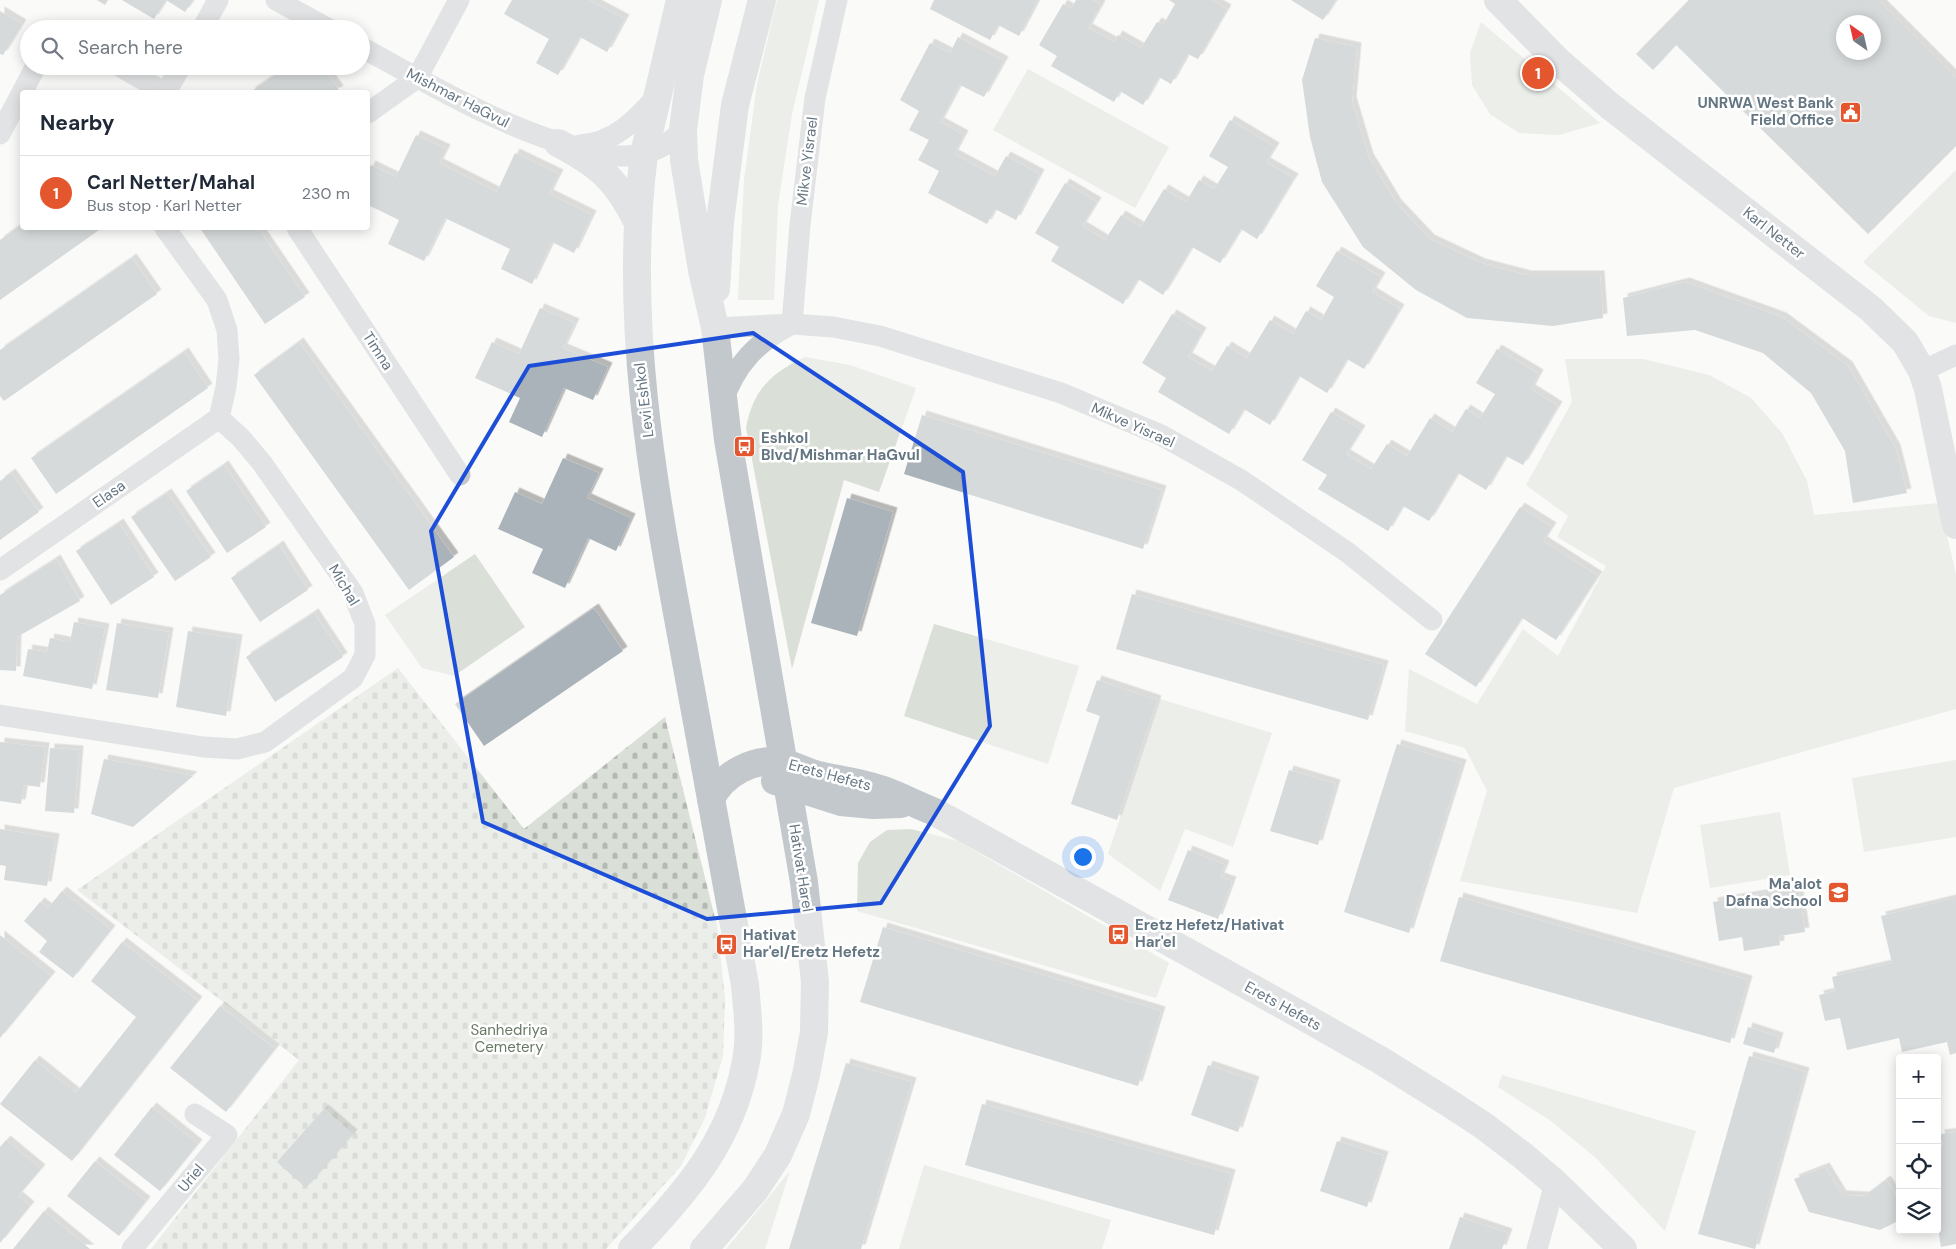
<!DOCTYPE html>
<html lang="en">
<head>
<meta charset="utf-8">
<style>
	body { margin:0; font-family:"DM Sans",sans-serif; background:#f6f6f7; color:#1f2937 }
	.controls { position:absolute; right:15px; bottom:15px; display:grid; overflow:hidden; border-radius:5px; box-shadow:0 2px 12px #0003 }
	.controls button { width:45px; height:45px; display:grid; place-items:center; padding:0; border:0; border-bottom:1px solid #e0e1e3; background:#fff; color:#1f2937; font:25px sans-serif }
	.compass { position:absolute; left:1836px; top:15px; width:45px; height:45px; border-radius:50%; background:#fff; box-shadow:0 2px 12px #0003; rotate:326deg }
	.you { position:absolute; left:1082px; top:856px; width:18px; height:18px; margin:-12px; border:4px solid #fff; border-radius:50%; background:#1a73e8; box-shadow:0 0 0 8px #1a73e833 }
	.badge { display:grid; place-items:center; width:32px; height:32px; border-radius:50%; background:#e4572e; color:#fff; font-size:16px; font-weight:700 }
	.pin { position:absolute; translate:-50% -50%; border:2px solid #fff; box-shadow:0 1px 5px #0006 }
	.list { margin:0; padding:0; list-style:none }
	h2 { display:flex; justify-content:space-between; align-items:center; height:65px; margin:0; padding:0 20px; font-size:21px }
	h2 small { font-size:16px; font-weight:400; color:#747a83 }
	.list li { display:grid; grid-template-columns:32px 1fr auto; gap:15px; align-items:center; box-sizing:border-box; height:75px; padding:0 20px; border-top:1px solid #e0e1e3 }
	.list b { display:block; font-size:19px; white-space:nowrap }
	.list p { margin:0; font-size:16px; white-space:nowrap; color:#747a83 }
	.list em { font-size:16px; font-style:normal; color:#747a83 }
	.icon { flex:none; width:28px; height:28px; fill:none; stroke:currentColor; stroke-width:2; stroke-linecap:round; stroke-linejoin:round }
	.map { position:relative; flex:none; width:1956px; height:1249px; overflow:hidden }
	.search { position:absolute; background:#fff; box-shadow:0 2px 12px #0003; left:20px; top:20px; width:350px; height:55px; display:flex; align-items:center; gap:12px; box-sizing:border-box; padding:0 18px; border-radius:28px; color:#747a83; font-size:19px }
	.panel { position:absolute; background:#fff; box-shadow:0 2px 12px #0003; left:20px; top:90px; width:350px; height:140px; border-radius:5px }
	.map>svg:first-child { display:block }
	.green { fill:#dadfd7 }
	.cemetery { fill:url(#cemetery-stones) }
	.building { fill:#aab3b9; fill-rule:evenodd; filter:url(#shadow) }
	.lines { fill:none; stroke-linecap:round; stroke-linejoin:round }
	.minor { stroke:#c3c8cc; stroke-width:21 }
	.tertiary { stroke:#c3c8cc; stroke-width:28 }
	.marked { fill:none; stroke:#1d4ed8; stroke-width:4; stroke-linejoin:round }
	.labels { text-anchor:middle; stroke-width:5; stroke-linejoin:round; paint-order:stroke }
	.street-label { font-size:15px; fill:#657683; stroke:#fff }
	.poi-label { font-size:15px; font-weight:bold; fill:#657683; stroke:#fff; text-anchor:start }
	.park-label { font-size:15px; fill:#687a64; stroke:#fff }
</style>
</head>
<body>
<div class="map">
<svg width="1956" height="1249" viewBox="0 0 1956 1249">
	<defs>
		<pattern id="cemetery-stones" width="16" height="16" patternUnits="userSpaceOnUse" patternTransform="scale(1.25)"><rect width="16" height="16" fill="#dadfd7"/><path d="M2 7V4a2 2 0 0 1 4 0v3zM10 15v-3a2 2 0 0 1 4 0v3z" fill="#b4b9b4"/></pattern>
		<filter id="shadow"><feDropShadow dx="4.5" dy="-4.5" stdDeviation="0" flood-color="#0004"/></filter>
	</defs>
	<rect width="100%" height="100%" fill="#fafaf8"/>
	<g class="green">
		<path d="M777 0H819L792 114 778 205 774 300H738L744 180 757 84Z"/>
		<path d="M1481 22 1600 123 1559 135 1519 133 1490 114 1472 85 1470 53Z"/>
		<path d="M1028 69 1169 147 1135 208 993 130Z"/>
		<path d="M1956 170V323L1929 316 1863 262Z"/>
		<path d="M805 357 850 365 916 388 879 492 844 480 792 669 746 428C753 390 771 373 805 357Z"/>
		<path d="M1565 359H1643L1709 375 1751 398 1782 433 1807 481 1814 515 1939 503 1956 574V709L1674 788 1637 913 1460 881 1487 791 1465 748 1405 731 1409 669 1477 704 1523 629 1558 656 1606 566 1557 537 1568 516 1526 485 1572 402Z"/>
		<path d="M475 554 525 627 454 676 422 668 385 615Z"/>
		<path d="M934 624 1079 666 1048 764 904 716Z"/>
		<path d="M1160 699 1272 733 1233 847 1185 829 1160 891 1108 854Z"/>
		<path d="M1956 760V837L1864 852 1852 778Z"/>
		<path d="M1780 812 1790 875 1710 888 1700 825Z"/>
		<path d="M911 829 958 841 1169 963 1156 998 857 911 858 863 870 842 887 830Z"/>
		<path d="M1502 1075 1696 1131 1665 1231 1596 1158 1551 1121 1498 1087Z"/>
		<path d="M924 1165 1111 1220 1102 1249H899Z"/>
		<path d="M790 1171 765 1249H726Z"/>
	</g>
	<path class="cemetery" d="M398 668 524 829 665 717 717 926 725 998 723 1056 705 1118 681 1166 606 1249H151L299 1060 77 890Z"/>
	<g class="building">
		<path d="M97 0H108L105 5Z"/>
		<path d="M122 0H193L185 12 166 0 154 19Z"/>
		<path d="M512 0H589L625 19 607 52 580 37 558 75 536 63 549 39 504 14Z"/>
		<path d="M934 0H1038L1019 36 998 25 990 40 930 9Z"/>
		<path d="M1076 0H1092L1101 5 1088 28 1114 42 1118 35 1141 48 1157 22 1163 25 1175 4 1169 0H1211L1227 9 1198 59 1188 54 1171 84 1159 77 1143 105 1120 91 1114 102 1051 66 1057 56 1039 45 1063 4 1071 9Z"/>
		<path d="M1291 0H1336L1323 20Z"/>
		<path d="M1689 0H1878L1956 78V146L1868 234 1676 45 1653 70 1636 54ZM1844 22H1874V52H1844Z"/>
		<path d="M0 11 22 24 3 55 0 54Z"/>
		<path d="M958 37 1004 61 984 97 960 85 940 122 964 135 954 154 995 176 1006 156 1040 174 1016 220 995 209 987 224 928 193 939 171 918 160 929 140 909 130 919 111 900 100 930 43 950 53Z"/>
		<path d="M1315 38 1357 47 1352 101 1369 158 1397 204 1430 239 1481 263 1527 275H1600L1603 318 1553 326 1467 318 1416 290 1363 247 1322 182 1310 137 1302 80Z"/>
		<path d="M288 66H322L339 90 336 92H250Z"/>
		<path d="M1230 120 1275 147 1266 162 1294 178 1257 239 1241 229 1220 263 1192 247 1163 295 1138 279 1123 304 1051 261 1059 247 1035 233 1065 183 1097 202 1082 226 1105 240 1121 215 1141 227 1164 189 1186 202 1199 180 1214 189 1228 167 1209 156Z"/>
		<path d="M416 135 446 149 439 163 497 192 515 153 559 174 549 194 592 215 574 253 552 242 532 284 501 269 510 249 445 218 424 261 388 244 399 220 368 205V172L371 165 396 177Z"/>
		<path d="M22 224V228H102L0 300V240Z"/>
		<path d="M200 228H258L305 297 265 324Z"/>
		<path d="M1337 251 1381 277 1372 292 1400 309 1364 369 1347 359 1327 393 1299 376 1270 425 1244 409 1229 434 1158 392 1166 378 1142 363 1172 314 1202 332 1188 357 1212 371 1227 346 1247 358 1270 320 1293 334 1306 311 1321 320 1334 297 1316 286Z"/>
		<path d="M132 258 157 294 4 401 0 396V350Z"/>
		<path d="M1685 282 1782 317 1848 366 1896 449 1907 493 1853 503 1845 451 1811 393 1763 353 1695 330 1627 336 1623 298Z"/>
		<path d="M540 308 575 323 563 348 608 367 593 400 564 388 542 437 509 422 520 398 475 378 492 342 519 354Z"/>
		<path d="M299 342 454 557 409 590 254 375Z"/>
		<path d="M1497 349 1539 374 1531 389 1558 406 1523 465 1506 456 1486 490 1458 473 1429 521 1403 506 1388 531 1318 489 1327 475 1302 460 1331 412 1361 430 1346 454 1371 469 1387 444 1407 456 1430 418 1452 432 1466 409 1480 418 1495 394 1476 383Z"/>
		<path d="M184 352 208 388 56 494 31 458Z"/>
		<path d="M922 415 1162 490 1143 549 904 474Z"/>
		<path d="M563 458 599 473 587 498 631 518 616 551 588 538 565 588 532 573 543 549 498 529 515 492 542 504Z"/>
		<path d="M224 465 266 527 227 553 186 491Z"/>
		<path d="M11 473 39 512 0 540V481Z"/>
		<path d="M167 493 211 557 175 581 131 517Z"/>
		<path d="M847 498 893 512 857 636 811 623Z"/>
		<path d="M1520 507 1552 527 1543 541 1598 576 1556 640 1522 618 1476 687 1425 654Z"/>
		<path d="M119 523 154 577 111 605 76 551Z"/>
		<path d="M279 545 308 590 260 622 231 578Z"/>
		<path d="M56 559 80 601 17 637 16 671 0 670V595Z"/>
		<path d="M1132 594 1384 665 1368 720 1116 649Z"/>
		<path d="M594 608 623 651 484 746 455 704Z"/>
		<path d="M314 613 343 657 275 702 246 657Z"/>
		<path d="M74 622 105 628 92 689 23 676 28 649 47 652 50 638 70 642Z"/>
		<path d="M117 623 169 632 158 698 106 690Z"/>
		<path d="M188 631 238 639 226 716 176 707Z"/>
		<path d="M1097 680 1157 700 1117 820 1071 804 1100 716 1086 711Z"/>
		<path d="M0 742 45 747 40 787 24 785 21 804 0 801Z"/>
		<path d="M1397 744 1462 764 1409 933 1344 912Z"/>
		<path d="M50 748 79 750 74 813 45 811Z"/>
		<path d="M104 759 153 768 193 776 133 827 91 814Z"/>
		<path d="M1289 770 1336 784 1318 845 1270 831Z"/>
		<path d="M0 829 55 838 47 886 4 880 6 866 0 865Z"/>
		<path d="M1188 850 1225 865 1220 877 1232 881 1218 919 1168 900Z"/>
		<path d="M1798 888 1805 932 1779 936 1780 945 1744 951 1742 937 1719 941 1713 902Z"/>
		<path d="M62 891 111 930 73 978 39 952 47 941 24 921 40 902 48 908Z"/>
		<path d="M1459 897 1748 980 1730 1043 1440 961Z"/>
		<path d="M1956 898V1053L1950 1055 1947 1042 1902 1052 1899 1038 1847 1050 1840 1018 1825 1021 1819 995 1835 991 1832 977 1892 963 1881 916Z"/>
		<path d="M883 927 1161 1011 1138 1086 860 1002Z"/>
		<path d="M0 935 51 976 0 1038Z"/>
		<path d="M122 942 198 1001 72 1161 0 1104 35 1060 76 1093 136 1017 91 981Z"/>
		<path d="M220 1006 275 1049 226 1112 170 1068Z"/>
		<path d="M1748 1027 1779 1037 1774 1053 1743 1044Z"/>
		<path d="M1749 1056 1805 1072 1755 1249 1698 1234Z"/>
		<path d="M846 1063 912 1082 861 1249H789Z"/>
		<path d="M1208 1065 1255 1081 1238 1132 1191 1115Z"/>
		<path d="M982 1104 1231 1174 1214 1235 965 1165Z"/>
		<path d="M152 1107 198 1144 160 1191 114 1155Z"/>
		<path d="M324 1109 353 1134 306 1188 277 1162Z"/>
		<path d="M1956 1132V1244L1941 1247 1937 1223V1146L1942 1145 1940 1134Z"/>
		<path d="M6 1140 41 1169 18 1196 30 1206 0 1243V1147Z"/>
		<path d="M1337 1141 1384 1156 1367 1207 1320 1191Z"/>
		<path d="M95 1161 146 1201 119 1236 67 1196Z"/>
		<path d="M1825 1167 1842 1195 1865 1196 1886 1180 1900 1201V1220L1880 1230 1809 1212 1794 1179Z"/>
		<path d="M44 1211 90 1249H13Z"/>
		<path d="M1460 1217 1508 1233 1502 1249H1449Z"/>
	</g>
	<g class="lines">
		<g class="minor">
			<path d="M276 0 329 29"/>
			<path d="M202 29 218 0"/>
			<path d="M361 47C429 84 499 126 574 147 591 152 608 157 626 156 650 155 666 147 683 130"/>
			<path d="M119 66 164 92"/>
			<path d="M166 92 181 66"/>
			<path d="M368 113 417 78 459 0"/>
			<path d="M0 134 36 66"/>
			<path d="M579 145C613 144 636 120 658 95"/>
			<path d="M165 228 217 300 227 330 229 359 226 387 219 418"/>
			<path d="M297 228 460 475"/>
			<path d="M792 324 800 225 815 98 837 0"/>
			<path d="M715 328 792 324 833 327 880 336 1061 393 1161 435 1241 480 1347 552 1432 620"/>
			<path d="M1922 371 1956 355"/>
			<path d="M723 401C736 364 756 343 790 325"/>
			<path d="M0 570 219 418"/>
			<path d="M0 715 203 747 237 749 265 742 353 678 365 655V624L353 593 262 463 241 438 219 418"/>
			<path d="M132 1249 227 1135 195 1114"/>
			<path d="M1537 1249 1555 1183"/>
		</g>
		<g class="tertiary">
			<path d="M1498 0 1558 61 1610 106 1871 309 1905 342 1922 371 1928 389 1956 525"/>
			<path d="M558 143C600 165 617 180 638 223"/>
			<path d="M716 289 720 222 735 105 762 0"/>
			<path d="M775 781 841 802 873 805 901 804"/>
			<path d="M711 799C723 774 754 757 782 762 794 765 806 772 818 775 841 780 864 783 886 791 902 797 919 806 935 812L1306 1018 1380 1060 1449 1103 1484 1126 1522 1155 1555 1183 1623 1249"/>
			<path d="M632 1249C686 1193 732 1140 746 1061 751 1036 747 1010 745 985 724 870 703 755 682 640 652 478 623 319 644 154L680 0"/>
			<path d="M704 1249 755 1190 778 1155 796 1114 806 1075 814 1032 815 982 804 882 728 440 715 328 702 270 684 160 683 130 690 75 708 0"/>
		</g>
	</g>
	<path d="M0 0H1956V1249H0ZM753 333 963 472 990 726 881 903 707 919 483 822 431 531 529 366Z" fill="#fafaf8" fill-opacity=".55" fill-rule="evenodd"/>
	<path class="marked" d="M753 333 963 472 990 726 881 903 707 919 483 822 431 531 529 366Z"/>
	<defs>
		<symbol id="civic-square" viewBox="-11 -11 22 22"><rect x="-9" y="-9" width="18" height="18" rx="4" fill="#e4572e" stroke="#fff"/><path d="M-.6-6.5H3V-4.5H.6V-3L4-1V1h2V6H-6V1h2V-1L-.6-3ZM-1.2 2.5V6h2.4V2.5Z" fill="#fff"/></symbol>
		<symbol id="bus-square" viewBox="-11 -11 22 22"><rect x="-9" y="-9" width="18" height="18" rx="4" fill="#e4572e" stroke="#fff"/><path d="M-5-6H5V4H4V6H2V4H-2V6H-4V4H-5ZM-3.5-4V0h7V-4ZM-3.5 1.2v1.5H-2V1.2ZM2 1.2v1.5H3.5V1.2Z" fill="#fff"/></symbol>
		<symbol id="school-square" viewBox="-11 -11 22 22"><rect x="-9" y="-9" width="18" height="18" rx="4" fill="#e4572e" stroke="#fff"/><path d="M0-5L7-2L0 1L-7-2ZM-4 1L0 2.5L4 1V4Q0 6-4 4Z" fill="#fff"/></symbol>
	</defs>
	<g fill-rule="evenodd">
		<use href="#civic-square" x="1838" y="100" width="25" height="25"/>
		<use href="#bus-square" x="732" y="434" width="25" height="25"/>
		<use href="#school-square" x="1826" y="880" width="25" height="25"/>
		<use href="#bus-square" x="1106" y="922" width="25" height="25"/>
		<use href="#bus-square" x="714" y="932" width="25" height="25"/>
	</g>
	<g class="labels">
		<g class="street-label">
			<text transform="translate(458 98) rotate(27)" y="5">Mishmar HaGvul</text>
			<text transform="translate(807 161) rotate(-83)" y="5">Mikve Yisrael</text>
			<text transform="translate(1774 233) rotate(38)" y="5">Karl Netter</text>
			<text transform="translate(378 351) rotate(57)" y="5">Timna</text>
			<text transform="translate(644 400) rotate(-97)" y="5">Levi Eshkol</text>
			<text transform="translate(1133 425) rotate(24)" y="5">Mikve Yisrael</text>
			<text transform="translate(109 494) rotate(-35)" y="5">Elasa</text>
			<text transform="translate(344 585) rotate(59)" y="5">Michal</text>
			<text transform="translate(830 775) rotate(15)" y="5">Erets Hefets</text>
			<text transform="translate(801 868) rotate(81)" y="5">Hativat Harel</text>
			<text transform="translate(1283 1006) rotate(29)" y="5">Erets Hefets</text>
			<text transform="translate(191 1178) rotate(-50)" y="5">Uriel</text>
		</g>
		<g class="poi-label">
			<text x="1834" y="108" text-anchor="end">UNRWA West Bank<tspan x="1834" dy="17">Field Office</tspan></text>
			<text x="761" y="443">Eshkol<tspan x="761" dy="17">Blvd/Mishmar HaGvul</tspan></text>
			<text x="1822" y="889" text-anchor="end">Ma'alot<tspan x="1822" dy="17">Dafna School</tspan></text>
			<text x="1135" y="930">Eretz Hefetz/Hativat<tspan x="1135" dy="17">Har'el</tspan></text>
			<text x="743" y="940">Hativat<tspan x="743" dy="17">Har'el/Eretz Hefetz</tspan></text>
		</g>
		<g class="park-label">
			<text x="509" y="1035">Sanhedriya<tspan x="509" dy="17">Cemetery</tspan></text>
		</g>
	</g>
</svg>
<div class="controls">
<button>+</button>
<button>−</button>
<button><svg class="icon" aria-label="locate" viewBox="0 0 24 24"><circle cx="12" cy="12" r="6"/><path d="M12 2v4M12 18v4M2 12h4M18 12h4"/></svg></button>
<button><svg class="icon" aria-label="layers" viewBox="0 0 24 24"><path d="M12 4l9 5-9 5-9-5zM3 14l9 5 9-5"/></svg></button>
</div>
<svg class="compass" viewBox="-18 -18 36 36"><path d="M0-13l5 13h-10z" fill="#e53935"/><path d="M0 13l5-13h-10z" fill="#747a83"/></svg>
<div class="you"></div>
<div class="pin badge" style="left:1538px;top:73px">1</div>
<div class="search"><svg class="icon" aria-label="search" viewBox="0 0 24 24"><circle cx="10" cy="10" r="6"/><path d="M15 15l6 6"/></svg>Search here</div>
<section class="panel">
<h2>Nearby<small></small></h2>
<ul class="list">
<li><span class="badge">1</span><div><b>Carl Netter/Mahal</b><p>Bus stop · Karl Netter</p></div><em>230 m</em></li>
</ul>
</section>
</div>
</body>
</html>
